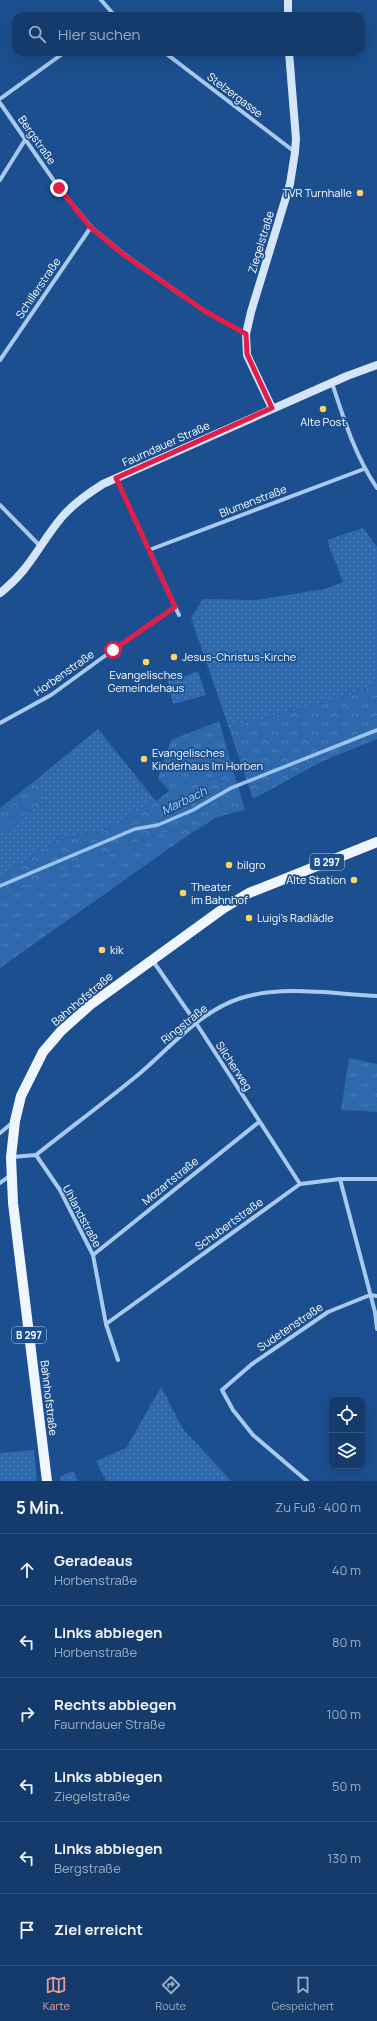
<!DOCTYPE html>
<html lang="de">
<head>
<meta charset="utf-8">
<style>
	body { margin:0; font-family:Manrope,sans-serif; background:#214673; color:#f1f3f6 }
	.controls { position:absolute; right:12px; bottom:12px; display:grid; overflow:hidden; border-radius:8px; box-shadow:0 4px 16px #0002 }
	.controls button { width:36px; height:36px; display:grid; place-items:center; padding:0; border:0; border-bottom:1px solid #33557e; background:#143b6b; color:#f1f3f6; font:20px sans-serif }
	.stop { position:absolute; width:12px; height:12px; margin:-9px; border:3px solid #e11d48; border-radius:50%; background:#fff }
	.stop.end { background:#e11d48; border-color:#fff; box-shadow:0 1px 4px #0008 }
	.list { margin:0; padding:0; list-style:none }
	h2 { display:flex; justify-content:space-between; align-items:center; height:52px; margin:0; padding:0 16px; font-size:17px }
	h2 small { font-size:13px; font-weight:400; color:#9dadc1 }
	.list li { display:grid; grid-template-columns:26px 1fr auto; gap:12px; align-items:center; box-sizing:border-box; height:72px; padding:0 16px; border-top:1px solid #33557e }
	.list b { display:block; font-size:15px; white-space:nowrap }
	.list p { margin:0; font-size:13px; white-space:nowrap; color:#9dadc1 }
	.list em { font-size:13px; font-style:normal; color:#9dadc1 }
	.icon { flex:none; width:22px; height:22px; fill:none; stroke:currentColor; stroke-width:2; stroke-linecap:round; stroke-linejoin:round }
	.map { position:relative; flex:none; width:377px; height:1481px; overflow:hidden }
	.search { position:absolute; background:#143b6b; box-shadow:0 4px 16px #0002; left:12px; right:12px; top:12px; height:44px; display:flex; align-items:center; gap:10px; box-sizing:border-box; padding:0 14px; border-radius:12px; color:#9dadc1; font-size:15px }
	.sheet { height:484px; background:#143b6b }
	nav { display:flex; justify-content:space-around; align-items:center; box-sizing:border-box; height:56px; border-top:1px solid #33557e; background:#143b6b; font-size:11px; color:#9dadc1 }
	nav a { display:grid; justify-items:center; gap:2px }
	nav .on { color:#e69b98 }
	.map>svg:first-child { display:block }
	.grass { fill:url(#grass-dots) }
	.forest { fill:url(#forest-crowns) }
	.park { fill:url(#park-tufts) }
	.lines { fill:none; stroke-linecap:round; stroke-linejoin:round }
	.stream { stroke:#9cc4f0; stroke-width:3.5 }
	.street { stroke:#a9c9ee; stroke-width:4 }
	.secondary { stroke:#d6e6fa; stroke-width:8 }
	.primary { stroke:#f0f6ff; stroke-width:10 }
	.route { stroke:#e11d48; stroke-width:5 }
	.poi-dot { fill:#ffd166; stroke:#1b4f8f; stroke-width:1.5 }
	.labels { text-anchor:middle; stroke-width:3.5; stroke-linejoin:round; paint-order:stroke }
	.shield { fill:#1b4f8f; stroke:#bbcadd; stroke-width:1 }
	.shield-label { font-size:10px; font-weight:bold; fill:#fff }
	.street-label { font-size:11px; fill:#fff; stroke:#1b4f8f }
	.poi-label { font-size:11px; fill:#fff; stroke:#1b4f8f; text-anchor:start }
	.water-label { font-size:12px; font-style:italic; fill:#b5d3f5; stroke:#1b4f8f }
</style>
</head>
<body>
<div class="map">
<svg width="377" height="1481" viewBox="0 0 377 1481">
	<defs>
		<pattern id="grass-dots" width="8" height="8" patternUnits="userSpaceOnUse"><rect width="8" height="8" fill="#2e69ad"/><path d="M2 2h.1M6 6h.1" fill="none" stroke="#4d80b9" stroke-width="1.8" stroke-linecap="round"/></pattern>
		<pattern id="forest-crowns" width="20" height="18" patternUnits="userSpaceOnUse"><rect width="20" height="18" fill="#2e69ad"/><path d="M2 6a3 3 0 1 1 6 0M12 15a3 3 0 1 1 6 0" fill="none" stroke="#4d80b9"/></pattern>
		<pattern id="park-tufts" width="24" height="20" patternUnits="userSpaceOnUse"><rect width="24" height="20" fill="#2e69ad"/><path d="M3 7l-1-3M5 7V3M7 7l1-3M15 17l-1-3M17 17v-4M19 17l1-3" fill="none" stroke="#4d80b9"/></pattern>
	</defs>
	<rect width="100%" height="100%" fill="#1b4f8f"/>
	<g class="grass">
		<path d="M363 528 377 547V684L342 698 229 728 191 618 203 599 256 600 325 589 343 582 327 540Z"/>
		<path d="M198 671 206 695 173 704 167 679 183 677Z"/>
		<path d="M98 729 156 801 104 831 59 839 0 878V834L44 800 37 779Z"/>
		<path d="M161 1387 183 1429 231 1481H106L96 1461 126 1448Z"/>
		<path d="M34 1450 37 1481H0V1453Z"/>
		<path d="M73 1471 78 1481H60V1477Z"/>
	</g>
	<g class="forest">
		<path d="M377 684V739L321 762 253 799 229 728 342 698Z"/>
		<path d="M234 773 245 810 217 817 184 838 176 829 65 868 0 899V878L59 839 104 831 156 801 169 791Z"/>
		<path d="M37 779 44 800 0 834V808Z"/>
	</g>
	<g class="park">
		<path d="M219 721 234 773 169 791 158 778 171 740Z"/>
		<path d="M176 829 184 838 0 968V899L65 868Z"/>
		<path d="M349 1058 377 1064V1112L341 1110Z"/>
	</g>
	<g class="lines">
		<path class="stream" d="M0 886 135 829 158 825 193 810 231 788 377 730"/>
		<g class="street">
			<path d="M101 0 115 16"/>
			<path d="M164 52 295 152"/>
			<path d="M0 99 65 52"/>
			<path d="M0 103 59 188 91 227 125 255 203 310 246 334"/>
			<path d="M0 180 25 140"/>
			<path d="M0 360 91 227"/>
			<path d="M332 383C344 419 355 456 377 488"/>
			<path d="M116 478 179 615"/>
			<path d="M0 505 41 547"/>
			<path d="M149 550 364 469"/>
			<path d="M0 723 51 695 113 650 175 607"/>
			<path d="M153 961 196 1023 300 1184"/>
			<path d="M0 1133 12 1123"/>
			<path d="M36 1155C70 1128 105 1102 139 1074 171 1047 200 1011 241 998 282 985 335 994 377 996"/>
			<path d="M12 1157 36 1155 60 1190 93 1255 106 1324 118 1360"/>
			<path d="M340 1179 375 1312 377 1329"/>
			<path d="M0 1183 11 1175"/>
			<path d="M93 1255 259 1122"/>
			<path d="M106 1324 300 1184 340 1179H377"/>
			<path d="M307 1481 253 1435 233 1410 222 1390 252 1364 328 1312 370 1295 377 1296"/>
		</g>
		<g class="secondary">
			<path d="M288 0V16"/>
			<path d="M272 408 247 355 246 334 251 312 290 184 295 152 296 139 289 52"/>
			<path d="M0 593C31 569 39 544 62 517 74 503 87 494 103 484L347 376 377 365"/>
		</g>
		<path class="primary" d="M47 1481 13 1203 11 1157 15 1121 21 1096 43 1052 61 1031 90 1005 224 908 249 893 377 842"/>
	</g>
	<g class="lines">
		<path class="route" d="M59 188 90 227 124 255 203 310 246 334 247 354 272 408 116 478 175 607 113 650"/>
	</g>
	<g class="poi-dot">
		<circle cx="360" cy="193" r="4"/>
		<circle cx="323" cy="409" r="4"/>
		<circle cx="174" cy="657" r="4"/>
		<circle cx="146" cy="662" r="4"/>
		<circle cx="144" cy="759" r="4"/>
		<circle cx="229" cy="865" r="4"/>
		<circle cx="354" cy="880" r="4"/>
		<circle cx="183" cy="893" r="4"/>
		<circle cx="249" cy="918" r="4"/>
		<circle cx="102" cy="950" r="4"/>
	</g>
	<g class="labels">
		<g class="shield">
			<rect x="310" y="854" width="34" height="16" rx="3"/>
			<rect x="12" y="1327" width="34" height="16" rx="3"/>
		</g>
		<g class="shield-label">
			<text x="327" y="866">B 297</text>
			<text x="29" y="1339">B 297</text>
		</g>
		<g class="street-label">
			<text transform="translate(235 95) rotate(37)" y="4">Stelzergasse</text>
			<text transform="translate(37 140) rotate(55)" y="4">Bergstraße</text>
			<text transform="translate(261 242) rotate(-73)" y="4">Ziegelstraße</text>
			<text transform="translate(38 288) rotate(-56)" y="4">Schillerstraße</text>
			<text transform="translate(166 444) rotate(-24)" y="4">Faurndauer Straße</text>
			<text transform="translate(253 501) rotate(-21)" y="4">Blumenstraße</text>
			<text transform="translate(64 673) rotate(-35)" y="4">Horbenstraße</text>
			<text transform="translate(82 999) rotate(-40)" y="4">Bahnhofstraße</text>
			<text transform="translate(184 1024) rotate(-39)" y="4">Ringstraße</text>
			<text transform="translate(234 1066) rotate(57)" y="4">Silcherweg</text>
			<text transform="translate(170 1181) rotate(-39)" y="4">Mozartstraße</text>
			<text transform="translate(82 1216) rotate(62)" y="4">Uhlandstraße</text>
			<text transform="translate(229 1224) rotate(-36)" y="4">Schubertstraße</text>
			<text transform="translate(290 1327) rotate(-34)" y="4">Sudetenstraße</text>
			<text transform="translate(49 1398) rotate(83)" y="4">Bahnhofstraße</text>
		</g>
		<g class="poi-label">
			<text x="352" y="197" text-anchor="end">TVR Turnhalle</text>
			<text x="323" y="426" text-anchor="middle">Alte Post</text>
			<text x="182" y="661">Jesus-Christus-Kirche</text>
			<text x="146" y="679" text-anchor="middle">Evangelisches<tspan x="146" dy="13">Gemeindehaus</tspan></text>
			<text x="152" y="757">Evangelisches<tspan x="152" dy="13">Kinderhaus Im Horben</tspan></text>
			<text x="237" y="869">bilgro</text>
			<text x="346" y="884" text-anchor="end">Alte Station</text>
			<text x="191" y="891">Theater<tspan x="191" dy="13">im Bahnhof</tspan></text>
			<text x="257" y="922">Luigi's Radlädle</text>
			<text x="110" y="954">kik</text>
		</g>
		<g class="water-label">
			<text transform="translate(184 801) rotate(-26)" y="4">Marbach</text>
		</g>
	</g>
</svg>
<div class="controls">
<button><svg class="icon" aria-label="locate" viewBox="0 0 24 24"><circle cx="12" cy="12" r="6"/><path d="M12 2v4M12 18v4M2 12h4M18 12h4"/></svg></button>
<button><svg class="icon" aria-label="layers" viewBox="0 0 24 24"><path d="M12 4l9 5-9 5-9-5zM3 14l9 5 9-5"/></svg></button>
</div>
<div class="stop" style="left:113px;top:650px"></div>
<div class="stop end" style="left:59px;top:188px"></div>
<div class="search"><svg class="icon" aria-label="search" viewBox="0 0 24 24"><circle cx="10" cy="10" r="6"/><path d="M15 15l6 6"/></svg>Hier suchen</div>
</div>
<section class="sheet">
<h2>5 Min.<small>Zu Fuß · 400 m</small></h2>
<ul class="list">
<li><svg class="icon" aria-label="ahead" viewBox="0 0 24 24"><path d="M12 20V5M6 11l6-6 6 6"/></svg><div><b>Geradeaus</b><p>Horbenstraße</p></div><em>40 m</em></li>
<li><svg class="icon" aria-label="left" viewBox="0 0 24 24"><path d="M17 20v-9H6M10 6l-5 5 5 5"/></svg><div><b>Links abbiegen</b><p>Horbenstraße</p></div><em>80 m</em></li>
<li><svg class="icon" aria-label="right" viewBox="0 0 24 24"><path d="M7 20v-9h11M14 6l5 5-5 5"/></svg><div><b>Rechts abbiegen</b><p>Faurndauer Straße</p></div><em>100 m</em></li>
<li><svg class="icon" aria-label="left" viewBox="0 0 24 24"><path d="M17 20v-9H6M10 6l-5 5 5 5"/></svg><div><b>Links abbiegen</b><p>Ziegelstraße</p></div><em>50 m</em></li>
<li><svg class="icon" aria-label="left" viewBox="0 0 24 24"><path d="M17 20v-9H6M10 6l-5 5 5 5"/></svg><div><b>Links abbiegen</b><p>Bergstraße</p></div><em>130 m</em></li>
<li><svg class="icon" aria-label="arrive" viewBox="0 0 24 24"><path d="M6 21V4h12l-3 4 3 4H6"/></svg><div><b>Ziel erreicht</b></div></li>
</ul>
</section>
<nav>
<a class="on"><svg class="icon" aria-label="map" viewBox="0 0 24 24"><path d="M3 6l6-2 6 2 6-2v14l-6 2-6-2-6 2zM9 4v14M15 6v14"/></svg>Karte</a>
<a><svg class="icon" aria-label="directions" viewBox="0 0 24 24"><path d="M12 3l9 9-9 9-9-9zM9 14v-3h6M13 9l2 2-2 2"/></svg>Route</a>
<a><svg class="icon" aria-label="saved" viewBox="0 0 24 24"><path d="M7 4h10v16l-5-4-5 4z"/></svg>Gespeichert</a>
</nav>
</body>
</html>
